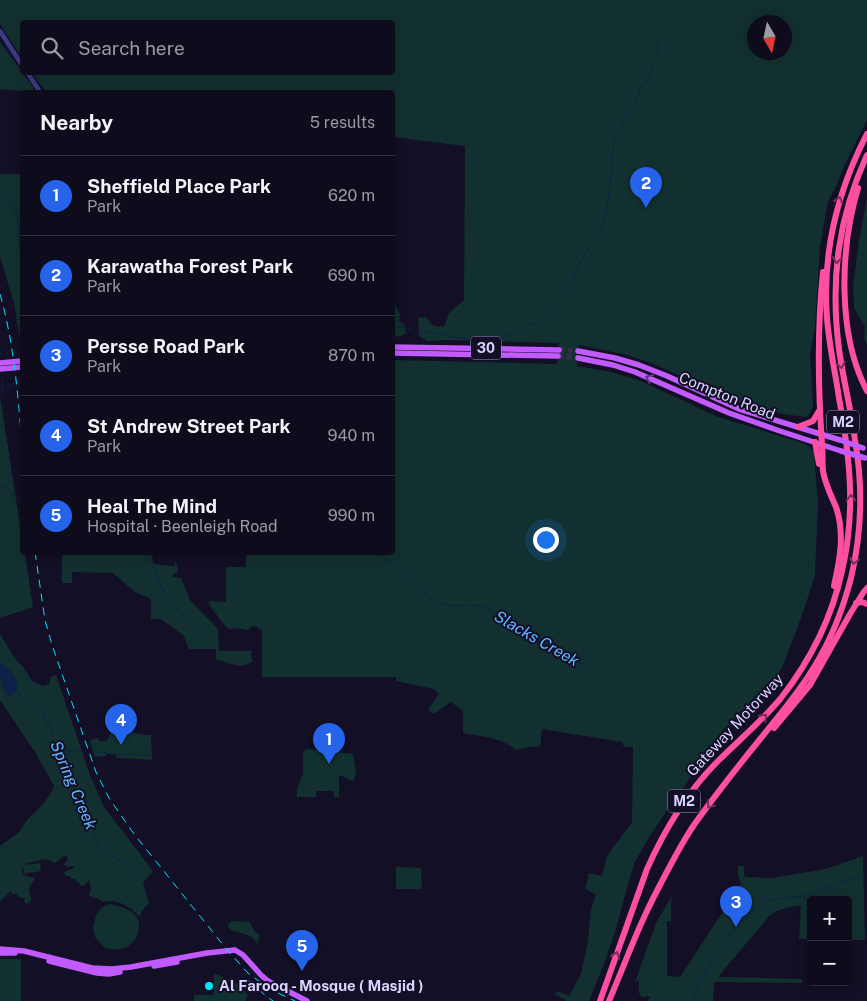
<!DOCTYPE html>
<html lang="en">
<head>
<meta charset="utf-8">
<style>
	body { margin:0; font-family:"Public Sans",sans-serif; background:#171425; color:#f1f3f6 }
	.controls { position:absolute; right:15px; bottom:15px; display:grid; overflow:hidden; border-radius:5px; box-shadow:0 2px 12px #0003 }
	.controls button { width:45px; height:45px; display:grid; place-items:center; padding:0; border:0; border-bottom:1px solid #2e2b3b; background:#0e0b1c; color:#f1f3f6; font:25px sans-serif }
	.compass { position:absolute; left:747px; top:15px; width:45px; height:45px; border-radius:50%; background:#0e0b1c; box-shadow:0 2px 12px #0003; rotate:171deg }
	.you { position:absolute; left:545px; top:539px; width:18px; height:18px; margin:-12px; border:4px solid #fff; border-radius:50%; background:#1a73e8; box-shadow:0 0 0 8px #1a73e833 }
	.badge { display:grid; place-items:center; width:32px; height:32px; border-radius:50%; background:#2563eb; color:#fff; font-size:16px; font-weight:700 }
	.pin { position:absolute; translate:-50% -41px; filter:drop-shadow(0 1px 2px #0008) }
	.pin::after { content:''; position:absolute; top:26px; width:18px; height:15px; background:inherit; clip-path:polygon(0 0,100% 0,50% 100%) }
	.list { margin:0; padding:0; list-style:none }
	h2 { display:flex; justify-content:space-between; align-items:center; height:65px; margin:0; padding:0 20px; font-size:21px }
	h2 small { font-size:16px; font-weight:400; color:#9b9ba3 }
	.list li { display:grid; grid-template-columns:32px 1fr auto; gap:15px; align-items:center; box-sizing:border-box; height:80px; padding:0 20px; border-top:1px solid #2e2b3b }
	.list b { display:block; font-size:19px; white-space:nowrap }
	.list p { margin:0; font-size:16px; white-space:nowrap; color:#9b9ba3 }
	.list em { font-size:16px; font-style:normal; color:#9b9ba3 }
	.icon { flex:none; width:28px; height:28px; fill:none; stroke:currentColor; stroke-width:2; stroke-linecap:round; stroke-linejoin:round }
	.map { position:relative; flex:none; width:867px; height:1001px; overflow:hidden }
	.search { position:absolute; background:#0e0b1c; box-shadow:0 2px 12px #0003; left:20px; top:20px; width:375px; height:55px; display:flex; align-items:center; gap:12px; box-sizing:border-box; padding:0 18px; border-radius:5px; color:#9b9ba3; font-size:19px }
	.panel { position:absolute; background:#0e0b1c; box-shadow:0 2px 12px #0003; left:20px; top:90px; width:375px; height:465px; border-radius:5px }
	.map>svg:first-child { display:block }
	.green { fill:#12302f; fill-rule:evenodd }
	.water { fill:#0c2248 }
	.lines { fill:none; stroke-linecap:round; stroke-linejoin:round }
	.stream { stroke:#0c2248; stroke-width:1 }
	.major-tunnel { stroke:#312d47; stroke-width:5.5; stroke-dasharray:5.5 3; stroke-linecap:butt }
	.minor { stroke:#3d3a85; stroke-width:4.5 }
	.major { stroke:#c25bff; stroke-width:5.5 }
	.highway { stroke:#ff4fa3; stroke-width:6 }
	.rail { stroke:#00e5ff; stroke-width:1; stroke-dasharray:8 6; stroke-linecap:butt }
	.major-bridge { stroke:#c25bff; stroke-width:5.5 }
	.oneway { stroke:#7d2c5e }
	.oneway2 { stroke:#623188 }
	.poi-dot { fill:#00e5ff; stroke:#130f26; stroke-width:2 }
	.labels { text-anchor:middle; stroke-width:4; stroke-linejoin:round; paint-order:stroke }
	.shield { fill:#130f26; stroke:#9e99be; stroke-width:1 }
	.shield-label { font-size:14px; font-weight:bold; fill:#d9d4ff }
	.street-label { font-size:15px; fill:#d9d4ff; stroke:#130f26 }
	.poi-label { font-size:15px; font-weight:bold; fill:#d9d4ff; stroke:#130f26; text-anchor:start }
	.water-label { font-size:16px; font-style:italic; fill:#62b6ff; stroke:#130f26 }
</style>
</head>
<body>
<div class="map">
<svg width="867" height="1001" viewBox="0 0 867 1001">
	<rect width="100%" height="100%" fill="#130f26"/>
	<g class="green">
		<path d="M0 0H867V120L844 166 836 187 828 201 820 248 815 328 810 355 813 406 810 413 806 417 782 414 748 405 715 392 654 364 627 355 579 345 577 366 611 372 641 381 718 417 803 443 810 447 814 452 818 504 815 574 804 610 782 668 765 694 724 729 653 831 642 849 634 864 629 881 615 932 604 964 589 1001H566V1000L555 995 557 991 569 996 581 974 587 947 591 910 596 894 585 889 589 873 602 876 607 856 632 822 633 747H624L622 742 542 729 540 746 530 747 515 750C505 738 479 736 463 733V711L451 702 434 714 428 710 439 694 434 689 396 681V677H262V629H259L256 626 251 627 248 630 236 628 233 629H229L225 626 208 603 210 601 226 602V567H246V553L392 552 393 360 557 364 559 343 447 340 427 341 419 336 418 318 426 317 432 325 444 327 449 313 464 300 465 146 393 137 392 92H46L32 73 392 72V22H22V58L0 24ZM754 22H784V52H754Z"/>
		<path d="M0 42 33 87V89L35 92 0 89Z"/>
		<path d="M0 174H22V352L14 303 0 257Z"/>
		<path d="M867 198V345L864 338 865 327 854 308 853 287 859 240Z"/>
		<path d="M394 303 400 314 399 321 404 324 406 333 402 336 393 337V303Z"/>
		<path d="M0 396 22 538V552L25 553 33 607 0 618Z"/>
		<path d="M62 553H152L153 564 173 566 175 565 174 562H176L178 570 177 572 173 575V577L181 578 190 600 216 627 218 631 219 651H252L251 656 253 661C243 670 227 663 216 659V649H189L184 636 161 619H151V599L135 592 113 573 72 572V583H62Z"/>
		<path d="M0 634 18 663 22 665 32 681 43 686 50 683V677L56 675 90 775 104 807 153 871 143 883 149 903 142 911 140 916H138C132 907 115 898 104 902L97 898H93L89 895 91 889 89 880 87 883 82 886 77 882 75 879H71L70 876H65L64 872 74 868V866L68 867 64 865 68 858 66 856 62 857 56 863 46 859 27 863 24 865 40 863 41 871 24 874 23 866 22 867 23 874 26 876 35 878 29 888 31 900 29 903H25L24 900 25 898H20L16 894H12L11 891H9V893L0 901V846C6 841 14 837 19 832 23 827 26 820 31 816 40 808 50 797 54 786L35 752V750L34 751 0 700Z"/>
		<path d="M113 728 127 733 129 732 145 735H151L152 760 116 758V755L106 754V756L95 757 92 748 90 740 98 738 99 741H107Z"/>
		<path d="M308 749 353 754 356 774 353 781 339 775V797H334V791H316V797H297V788L303 774V753L305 750Z"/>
		<path d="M863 856 865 940H848V900H811V939H799L801 906C790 906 780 909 770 915L718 977 802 979V983L714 982 713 1001H647L650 997 648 996 642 998C638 993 638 988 639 982L638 980 635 982 656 923 673 894 671 901V921H667V976L680 977 741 884 738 876V866H744V874L745 877 771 878 826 869Z"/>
		<path d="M396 867 421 868 422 889H396Z"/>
		<path d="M110 904C119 906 130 909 135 915 145 927 135 947 120 949 115 950 110 949 105 948L95 937 93 927 96 916 101 908Z"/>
		<path d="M232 921 250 922 254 931 259 934 258 945C251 929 236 937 227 926Z"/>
		<rect x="0" y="959" width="21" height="42"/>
		<path d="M214 973 238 984 248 995 245 1001H194V995H214Z"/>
	</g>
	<path class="water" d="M0 663C10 666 15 677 18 687L16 692 8 697C0 686 0 677 0 663Z"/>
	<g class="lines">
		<g class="stream">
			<path d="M0 195 17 213 22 267 21 292 22 303"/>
			<path d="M392 326 412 329"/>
			<path d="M418 330 471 340 500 339 538 321 551 312 572 282 576 269 601 229 605 218 609 194 614 141 627 115 637 101 640 89 649 79 652 65 658 55V41"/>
			<path d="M0 350 1 355"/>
			<path d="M2 393V377"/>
			<path d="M0 396 8 386 22 380"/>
			<path d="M0 485 9 490 22 504"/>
			<path d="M147 552C151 562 155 572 159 582 169 603 186 620 203 637"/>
			<path d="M380 552C388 562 431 600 441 604 456 609 472 602 487 608 497 612 506 622 515 628 541 642 566 657 592 669"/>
			<path d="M16 692 42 708 65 769 87 815 100 848 129 867 135 877"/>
			<path d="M58 749 82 751"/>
			<path d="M94 752 121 755 129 754 151 756"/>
			<path d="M693 1001 696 989 714 957 740 922 765 900 805 896 859 876"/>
		</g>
		<g class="major-tunnel">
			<path d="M559 350 578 351"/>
			<path d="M558 356 578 358"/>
		</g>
		<g class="minor">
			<path d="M0 31 22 65"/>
			<path d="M27 72 40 92"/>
		</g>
		<g class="major">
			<path d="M392 347 559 350"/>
			<path d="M578 351 615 358 639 365 667 376 739 409 840 440"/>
			<path d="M392 353 558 356"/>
			<path d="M578 358 613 365 635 372 729 413 777 430 841 451"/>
			<path d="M0 363 22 361"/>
			<path d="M0 369 22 367"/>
			<path d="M0 949 24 951 92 968 112 969 131 967 207 953 235 950 243 955 261 975 268 981 307 1001"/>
			<path d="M0 953H15"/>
			<path d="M49 961 97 973 109 974 120 972"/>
			<path d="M154 966 177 962"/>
		</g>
		<g class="highway">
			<path d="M858 188C840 249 837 334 867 391"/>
			<path d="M823 272C817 329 818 387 822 444 823 453 822 462 823 471 825 484 831 495 836 507 845 534 840 559 834 586"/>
			<path d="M798 427 813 421 819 411"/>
			<path d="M815 442 819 464"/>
			<path d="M856 603 862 602 867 604"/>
			<path d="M774 728 810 685 850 614 863 593 867 588"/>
			<path d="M600 1001 647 869C665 829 687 792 718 761 739 740 762 721 781 698 810 661 832 617 842 571 856 512 850 457 839 398 835 371 829 345 827 318 822 253 837 192 867 134"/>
			<path d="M609 1001C622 971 633 940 647 911 654 896 662 881 670 866 678 851 686 836 696 822 717 793 739 765 761 738 779 715 799 693 814 667 831 640 843 609 851 578 862 532 863 486 855 440 851 409 843 379 839 349 830 280 838 218 867 155"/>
		</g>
		<g class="rail">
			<path d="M0 294C14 343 18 395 22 446"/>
			<path d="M35 552 45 620 52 645 96 772 109 798 134 834 228 951 248 973 259 981 278 993 295 1001"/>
			<path d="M248 980 266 996 273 1001"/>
		</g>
		<g class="major-bridge">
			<path d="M840 440 863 448"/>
			<path d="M841 451 865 458"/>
		</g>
	</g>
	<defs><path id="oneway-chevron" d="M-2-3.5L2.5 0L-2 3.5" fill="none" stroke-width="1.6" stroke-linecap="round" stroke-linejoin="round" transform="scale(1.25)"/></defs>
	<g class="oneway">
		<use href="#oneway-chevron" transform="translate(839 200) rotate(-73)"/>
		<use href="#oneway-chevron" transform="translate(837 260) rotate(97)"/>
		<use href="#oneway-chevron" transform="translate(841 365) rotate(80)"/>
		<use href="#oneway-chevron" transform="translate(851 498) rotate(-90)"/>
		<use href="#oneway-chevron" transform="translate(854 561) rotate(101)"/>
		<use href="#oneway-chevron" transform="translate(764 717) rotate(-47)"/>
		<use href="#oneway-chevron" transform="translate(710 805) rotate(127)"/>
		<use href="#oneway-chevron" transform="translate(616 955) rotate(-71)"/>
	</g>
	<use class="oneway2" href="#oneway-chevron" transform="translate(649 378) rotate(-156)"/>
	<circle class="poi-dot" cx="209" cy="986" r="5"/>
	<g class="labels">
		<g class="shield">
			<rect x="471" y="336.5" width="30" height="23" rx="4"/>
			<rect x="827" y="410.5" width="32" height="23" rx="4"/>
			<rect x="668" y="789.5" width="32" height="23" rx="4"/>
		</g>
		<g class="shield-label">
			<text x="486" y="353">30</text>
			<text x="843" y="427">M2</text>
			<text x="684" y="806">M2</text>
		</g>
		<g class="street-label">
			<text transform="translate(727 396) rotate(22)" y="5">Compton Road</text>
			<text transform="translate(735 725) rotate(-47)" y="5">Gateway Motorway</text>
		</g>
		<g class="poi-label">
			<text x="219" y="991">Al Farooq - Mosque ( Masjid )</text>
		</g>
		<g class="water-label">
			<text transform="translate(537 638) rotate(30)" y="6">Slacks Creek</text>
			<text transform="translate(74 785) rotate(67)" y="6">Spring Creek</text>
		</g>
	</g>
</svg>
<div class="controls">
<button>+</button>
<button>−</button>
</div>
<svg class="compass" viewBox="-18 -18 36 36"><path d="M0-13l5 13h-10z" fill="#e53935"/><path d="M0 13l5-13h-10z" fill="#9b9ba3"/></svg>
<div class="you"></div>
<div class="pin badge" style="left:329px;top:764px">1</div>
<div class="pin badge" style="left:646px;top:208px">2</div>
<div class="pin badge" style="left:736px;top:927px">3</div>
<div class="pin badge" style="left:121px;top:745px">4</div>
<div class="pin badge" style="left:302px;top:971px">5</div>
<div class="search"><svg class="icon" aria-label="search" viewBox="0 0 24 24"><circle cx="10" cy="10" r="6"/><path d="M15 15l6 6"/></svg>Search here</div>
<section class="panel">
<h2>Nearby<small>5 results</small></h2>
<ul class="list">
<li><span class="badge">1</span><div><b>Sheffield Place Park</b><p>Park</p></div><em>620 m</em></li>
<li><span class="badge">2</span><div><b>Karawatha Forest Park</b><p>Park</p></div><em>690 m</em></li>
<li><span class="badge">3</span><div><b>Persse Road Park</b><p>Park</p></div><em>870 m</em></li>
<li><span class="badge">4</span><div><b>St Andrew Street Park</b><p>Park</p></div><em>940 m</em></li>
<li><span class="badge">5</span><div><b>Heal The Mind</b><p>Hospital · Beenleigh Road</p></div><em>990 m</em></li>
</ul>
</section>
</div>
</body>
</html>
